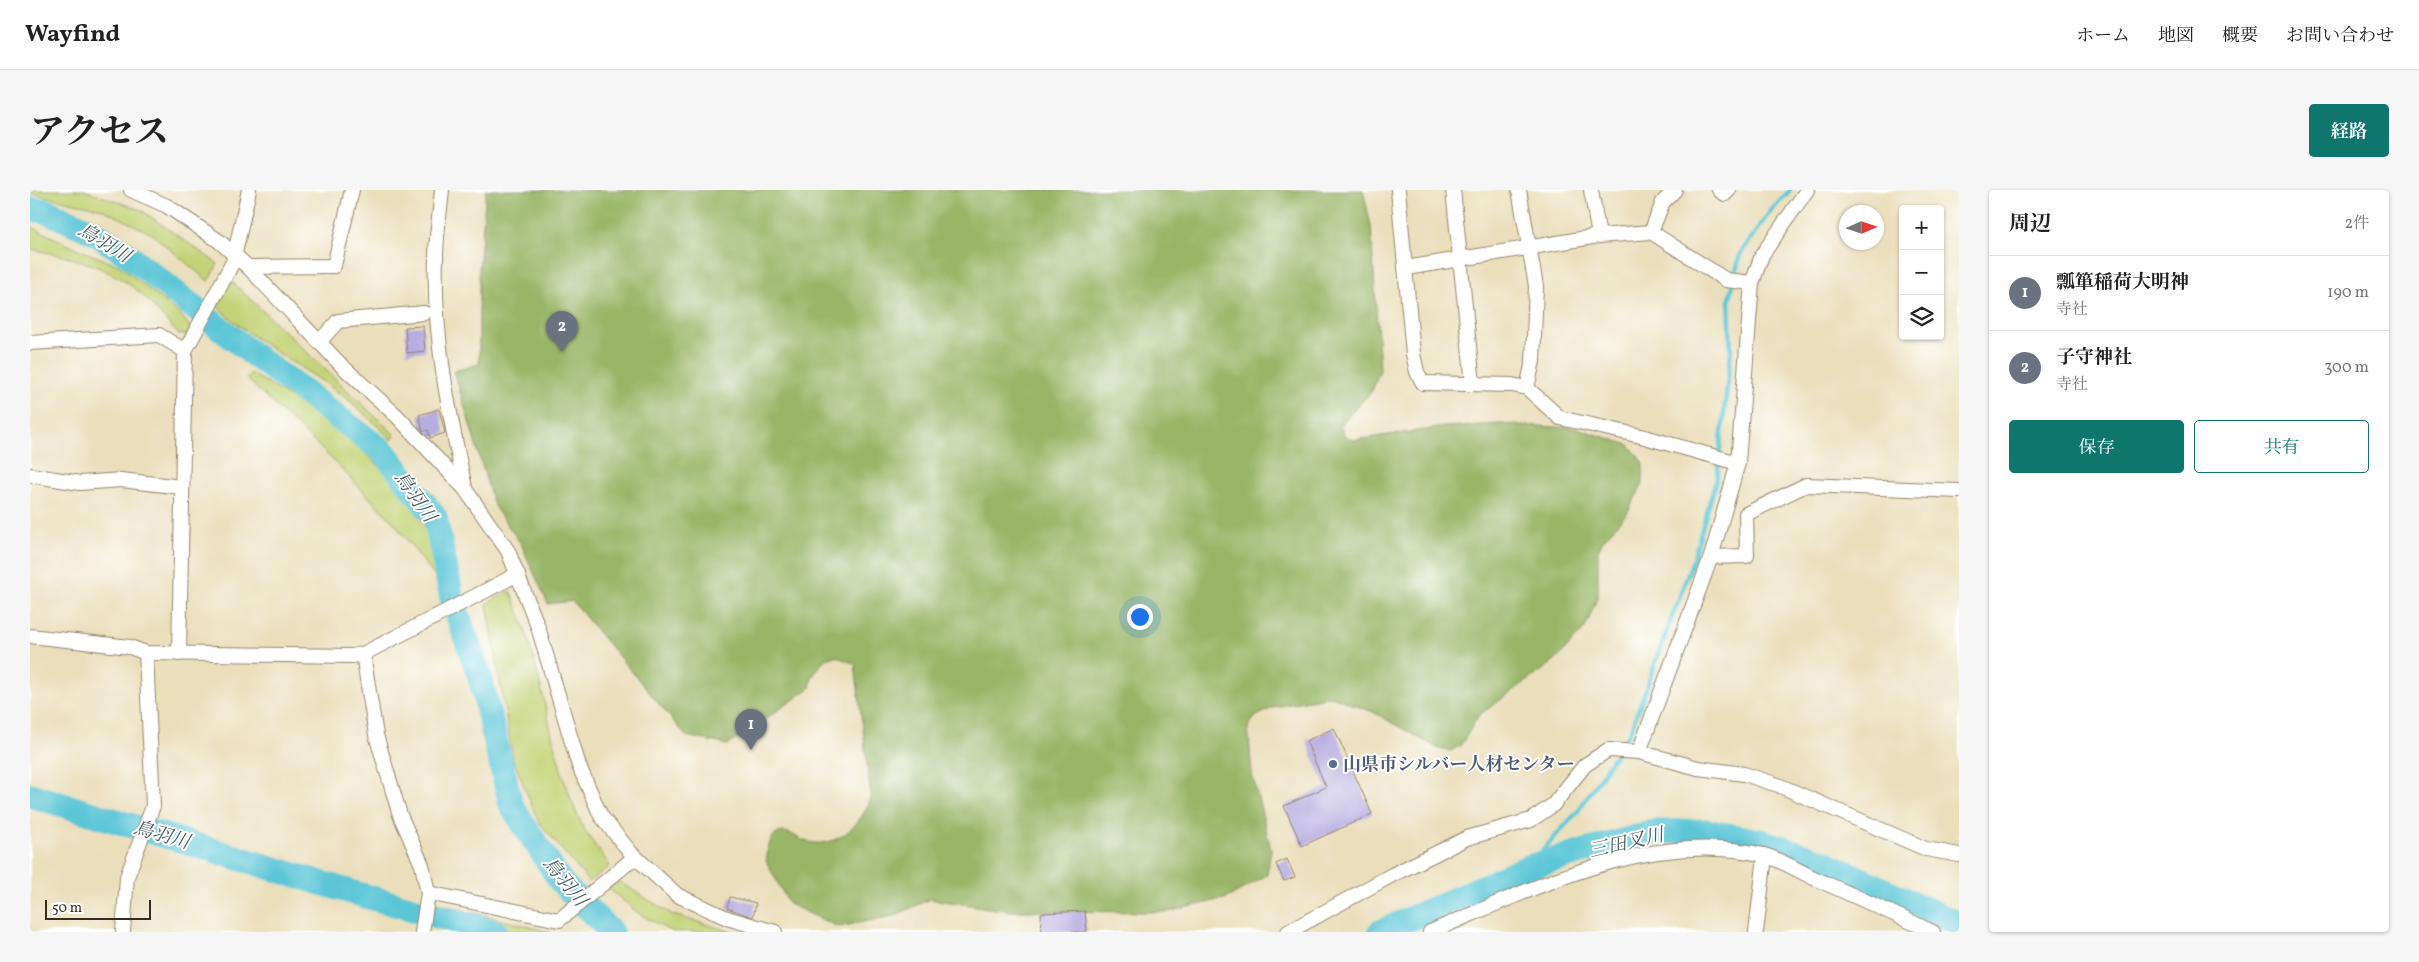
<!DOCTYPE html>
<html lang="ja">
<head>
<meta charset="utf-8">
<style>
	body { margin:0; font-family:Vollkorn,"Noto Serif JP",serif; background:#f6f6f6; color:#222 }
	.controls { position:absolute; right:15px; top:15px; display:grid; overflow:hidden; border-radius:5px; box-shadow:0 1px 4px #0004 }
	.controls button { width:45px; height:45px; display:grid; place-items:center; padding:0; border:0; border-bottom:1px solid #e0e0e0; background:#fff; color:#222; font:25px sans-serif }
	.compass { position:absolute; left:1809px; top:15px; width:45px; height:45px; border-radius:50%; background:#fff; box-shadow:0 1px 4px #0004; rotate:87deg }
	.scale { position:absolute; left:15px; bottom:12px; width:106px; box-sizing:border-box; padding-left:5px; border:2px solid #3b2a1e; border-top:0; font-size:14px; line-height:18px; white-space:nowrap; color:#3b2a1e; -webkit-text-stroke:4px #fff; paint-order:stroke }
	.you { position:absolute; left:1109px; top:426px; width:18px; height:18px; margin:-12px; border:4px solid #fff; border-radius:50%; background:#1a73e8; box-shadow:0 0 0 8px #1a73e833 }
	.badge { display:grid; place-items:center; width:32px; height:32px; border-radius:50%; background:#0f766e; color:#fff; font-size:16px; font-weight:700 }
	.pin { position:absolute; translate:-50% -41px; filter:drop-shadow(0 1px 2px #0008) }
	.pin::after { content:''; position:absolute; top:26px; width:18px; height:15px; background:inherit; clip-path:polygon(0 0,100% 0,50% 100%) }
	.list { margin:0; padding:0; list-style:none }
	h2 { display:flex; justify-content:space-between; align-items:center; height:65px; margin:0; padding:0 20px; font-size:21px }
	h2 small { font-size:16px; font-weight:400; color:#767676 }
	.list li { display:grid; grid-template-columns:32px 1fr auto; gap:15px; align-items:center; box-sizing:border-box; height:75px; padding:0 20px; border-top:1px solid #e0e0e0 }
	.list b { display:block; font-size:19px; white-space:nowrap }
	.list p { margin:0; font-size:16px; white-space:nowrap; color:#767676 }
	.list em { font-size:16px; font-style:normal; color:#767676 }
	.actions { display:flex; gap:10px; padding:15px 20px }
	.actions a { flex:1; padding:11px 0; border:1px solid #0f766e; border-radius:5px; text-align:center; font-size:18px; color:#0f766e }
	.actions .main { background:#0f766e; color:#fff }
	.icon { flex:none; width:28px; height:28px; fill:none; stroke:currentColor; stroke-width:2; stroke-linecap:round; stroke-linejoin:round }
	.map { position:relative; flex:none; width:1929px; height:742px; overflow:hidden; border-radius:5px }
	header { display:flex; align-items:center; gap:30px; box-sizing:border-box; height:70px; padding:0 25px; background:#fff; border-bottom:1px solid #e0e0e0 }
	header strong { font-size:24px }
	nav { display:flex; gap:28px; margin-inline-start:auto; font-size:18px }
	.intro { display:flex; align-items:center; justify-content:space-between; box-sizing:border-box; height:120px; padding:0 30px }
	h1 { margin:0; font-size:35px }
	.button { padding:12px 22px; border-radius:5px; background:#0f766e; color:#fff; font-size:18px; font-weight:700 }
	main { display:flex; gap:30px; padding:0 30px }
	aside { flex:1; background:#fff; border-radius:5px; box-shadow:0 1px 4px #0004 }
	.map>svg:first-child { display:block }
	.green { fill:#c3d376; stroke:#7f7e4a }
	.forest { fill:#9ab567; stroke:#6a7042 }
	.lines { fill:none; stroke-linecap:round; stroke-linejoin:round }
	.stream { stroke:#5cc6d7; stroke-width:4.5 }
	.river { stroke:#5cc6d7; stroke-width:25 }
	.building { fill:#b7ade0 }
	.street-casing { stroke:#92846c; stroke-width:16 }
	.street { stroke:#fff; stroke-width:14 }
	.service-dot { fill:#5c6f8a; stroke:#fff; stroke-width:2 }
	.labels { text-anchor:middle; stroke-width:4; stroke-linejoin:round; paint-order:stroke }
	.service-label { font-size:18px; font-weight:bold; fill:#4e5e75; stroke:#fff; text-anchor:start }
	.water-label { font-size:19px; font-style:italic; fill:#47615f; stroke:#fff }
</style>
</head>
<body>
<header>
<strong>Wayfind</strong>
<nav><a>ホーム</a><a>地図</a><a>概要</a><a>お問い合わせ</a></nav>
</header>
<div class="intro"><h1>アクセス</h1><a class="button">経路</a></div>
<main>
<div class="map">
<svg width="1929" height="742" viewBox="0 0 1929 742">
	<rect width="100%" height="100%" fill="#fff"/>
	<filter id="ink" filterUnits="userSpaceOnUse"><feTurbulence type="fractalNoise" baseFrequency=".02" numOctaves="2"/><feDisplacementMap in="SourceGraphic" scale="10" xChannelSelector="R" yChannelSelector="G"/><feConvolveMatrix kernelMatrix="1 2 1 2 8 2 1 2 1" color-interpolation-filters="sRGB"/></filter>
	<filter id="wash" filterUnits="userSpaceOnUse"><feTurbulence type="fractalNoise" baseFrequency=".0096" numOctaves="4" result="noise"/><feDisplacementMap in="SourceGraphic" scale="20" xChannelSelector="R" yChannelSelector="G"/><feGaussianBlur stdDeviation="1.12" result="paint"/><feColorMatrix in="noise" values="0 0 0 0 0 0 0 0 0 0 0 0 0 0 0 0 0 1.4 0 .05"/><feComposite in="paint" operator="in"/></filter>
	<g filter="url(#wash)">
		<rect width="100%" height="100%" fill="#eadfbb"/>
		<g class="green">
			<path d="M0 0H54L111 20 188 74 178 91 122 44 72 19 0 3Z"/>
			<path d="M0 36 45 58 90 76 151 125 160 137 157 144 149 145C135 130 120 111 104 98 73 74 37 66 0 59Z"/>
			<path d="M201 91 365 245 362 250C347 236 332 221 316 208 274 176 225 154 187 116Z"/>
			<path d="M221 183C282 220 340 257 383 315 394 330 404 343 409 361 413 372 413 387 414 399L366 335 296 263 217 189Z"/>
			<path d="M480 401C515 475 516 561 552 635 559 649 571 662 580 676L559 692 508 631 483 569 457 413Z"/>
			<path d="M588 691 643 725 703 742H642L608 723 578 698Z"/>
			<path d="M406 713 521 742H420L403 737Z"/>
		</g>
		<path class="forest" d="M456 0H1333L1341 36 1350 180 1342 201 1310 235 1314 245 1324 250 1414 237 1469 234 1547 238 1599 255 1613 272V294L1597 323 1573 350 1568 360V406L1555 438 1525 471 1449 525 1431 555 1420 561 1409 559 1343 522 1301 506 1244 517 1225 527 1218 537 1222 584 1241 659 1237 685 1197 708 1137 722 979 721 900 709 864 726 808 737 759 714 736 671C738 663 738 648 747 644 757 638 766 648 775 651 805 661 833 634 841 607L825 474 805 466 795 469 782 487 780 498 698 555 656 546 542 411 518 414 491 354 464 316 424 181 449 174V78Z"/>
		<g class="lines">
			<path class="stream" d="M1498 677 1548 621 1600 542 1663 370 1687 287 1701 161 1699 112 1710 64 1739 23 1760 0"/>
			<g class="river">
				<path d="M0 19 16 21 63 42 98 65 220 162 353 261 405 327 422 409 450 487 481 615 531 692 581 742"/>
				<path d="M0 605 321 702 466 742"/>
				<path d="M1350 742 1498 677 1624 642 1675 641 1735 652 1792 671 1929 734"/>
			</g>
		</g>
		<g id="blocks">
			<g class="building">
				<path d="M393 136 395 161 377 163 375 137Z"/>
				<path d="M409 219 415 243 400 248 398 240 393 242 389 225Z"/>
				<path d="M1304 538 1342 624 1272 656 1254 616 1296 597 1276 551Z"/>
				<path d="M1257 669 1265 687 1254 691 1246 674Z"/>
				<path d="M700 707 726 713 723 727 697 718Z"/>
				<path d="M1055 721 1057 742H1012L1011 723Z"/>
			</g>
		</g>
	</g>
	<g filter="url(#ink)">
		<use href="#blocks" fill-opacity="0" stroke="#92846c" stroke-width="1"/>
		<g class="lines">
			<defs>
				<g id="street">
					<path d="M101 0 137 16 189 51 218 77 312 176 367 226 435 299 478 361 508 437 549 576 571 626 601 663 647 705 697 728 745 742"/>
					<path d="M412 0C410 23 406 46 406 68 403 146 419 222 435 298"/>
					<path d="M1368 0 1383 164 1387 182 1393 193 1482 195 1497 198 1530 228 1611 246 1708 273"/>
					<path d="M1423 0 1443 194"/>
					<path d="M1489 0 1506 96 1503 171 1497 198"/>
					<path d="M1561 0 1569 46"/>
					<path d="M1689 0 1695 4 1699 0"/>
					<path d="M1621 42 1633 12 1645 0"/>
					<path d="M218 77 304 76 322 0"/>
					<path d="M1376 78 1569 46 1621 42 1696 90 1722 93"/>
					<path d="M289 152 308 131 394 123"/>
					<path d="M0 153 129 145 155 161"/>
					<path d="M0 285 50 293 91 290 152 297"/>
					<path d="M1681 367 1717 366 1716 324 1776 295 1929 301"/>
					<path d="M0 446 100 457 116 463 322 466 333 464 488 384"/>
					<path d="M149 464 155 161 203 72 219 0"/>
					<path d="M333 464 346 545 370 625 392 675 398 703 392 742"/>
					<path d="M1609 562 1681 367 1708 273 1722 93 1732 65 1777 0"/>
					<path d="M398 703 529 730 605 667"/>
					<path d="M93 742 97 687 123 616 116 463"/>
					<path d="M1258 742 1362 685 1437 648 1501 630 1523 615 1555 575 1578 560 1609 562 1668 578 1714 584 1748 595 1896 659 1929 665"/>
					<path d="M1400 742C1503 699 1619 638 1734 665 1751 670 1769 681 1786 689 1825 706 1864 724 1903 742"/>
					<path d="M1726 742 1735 666"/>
				</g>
			</defs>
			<use href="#street" class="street-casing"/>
			<use href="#street" class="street"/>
		</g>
	</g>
	<circle class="service-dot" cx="1303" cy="574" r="5"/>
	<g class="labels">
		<g class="service-label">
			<text x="1313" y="580">山県市シルバー人材センター</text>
		</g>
		<g class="water-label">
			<text transform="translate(75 52) rotate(31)" y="7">鳥羽川</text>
			<text transform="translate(386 306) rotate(55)" y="7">鳥羽川</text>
			<text transform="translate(132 644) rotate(16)" y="7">鳥羽川</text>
			<text transform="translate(1596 652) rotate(-13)" y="7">三田叉川</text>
			<text transform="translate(536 691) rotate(51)" y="7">鳥羽川</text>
		</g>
	</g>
</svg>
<div class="controls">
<button>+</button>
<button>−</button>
<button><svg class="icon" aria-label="layers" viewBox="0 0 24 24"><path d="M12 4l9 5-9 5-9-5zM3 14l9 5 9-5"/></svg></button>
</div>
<svg class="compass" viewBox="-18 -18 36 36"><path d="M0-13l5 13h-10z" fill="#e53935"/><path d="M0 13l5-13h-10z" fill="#767676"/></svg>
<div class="scale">50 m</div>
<div class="you"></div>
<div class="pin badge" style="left:721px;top:560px;background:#6b7280">1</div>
<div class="pin badge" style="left:532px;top:162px;background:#6b7280">2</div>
</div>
<aside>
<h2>周辺<small>2件</small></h2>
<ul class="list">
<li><span class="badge" style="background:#6b7280">1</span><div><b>瓢箪稲荷大明神</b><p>寺社</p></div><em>190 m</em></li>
<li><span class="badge" style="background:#6b7280">2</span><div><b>子守神社</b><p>寺社</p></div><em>300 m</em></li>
</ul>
<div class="actions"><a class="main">保存</a><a>共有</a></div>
</aside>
</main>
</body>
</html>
